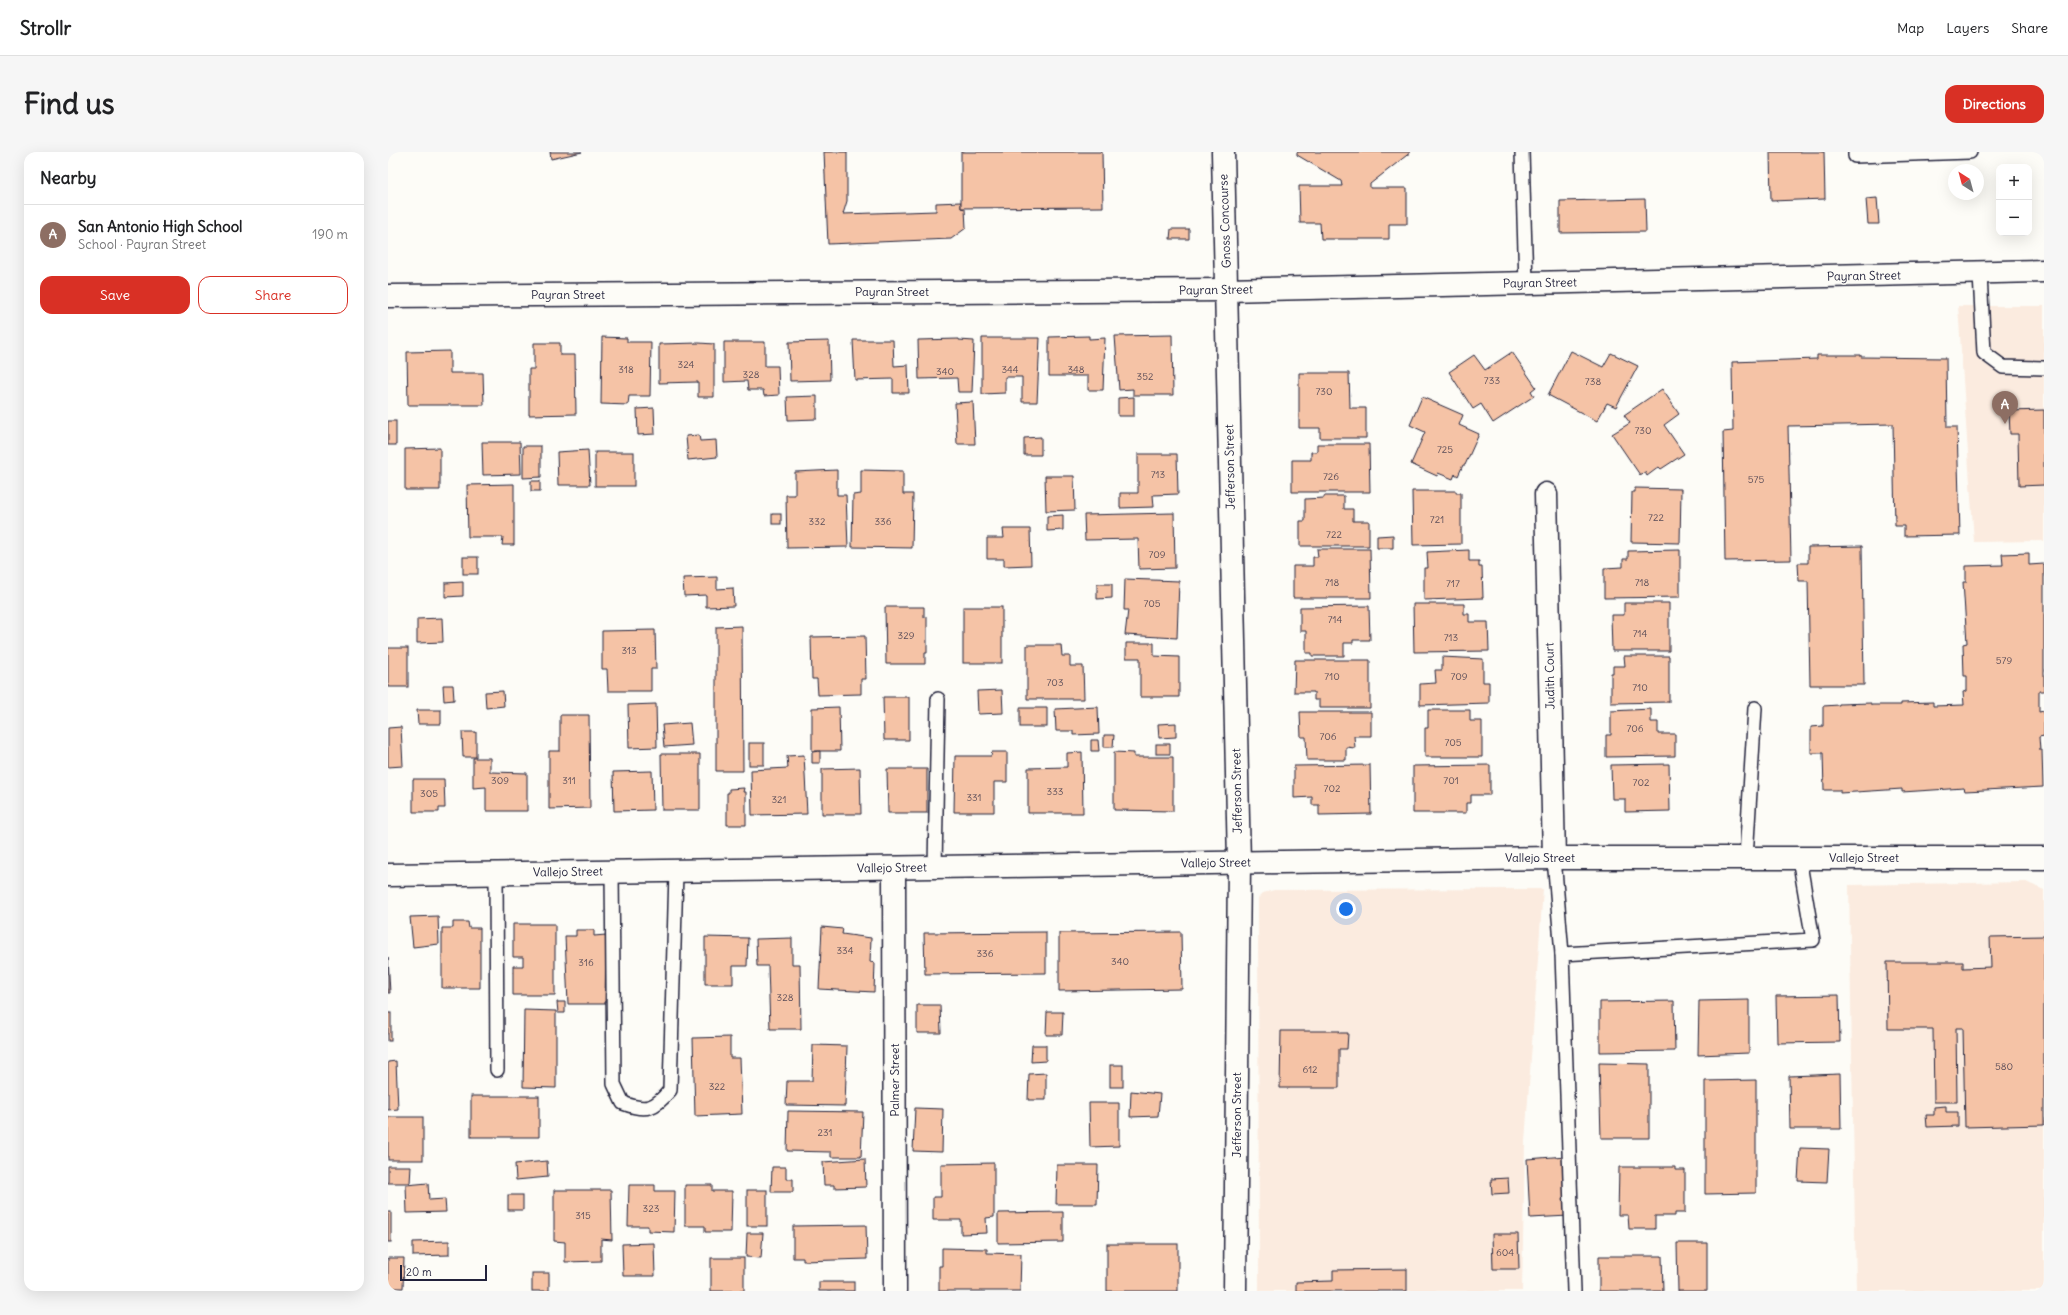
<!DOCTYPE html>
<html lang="en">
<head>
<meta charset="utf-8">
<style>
	body { margin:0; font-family:Delius,sans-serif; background:#f6f6f6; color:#202124 }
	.controls { position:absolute; right:12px; top:12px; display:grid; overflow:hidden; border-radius:8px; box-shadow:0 4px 16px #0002 }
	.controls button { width:36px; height:36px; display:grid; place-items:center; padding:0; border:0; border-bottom:1px solid #e0e0e0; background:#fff; color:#202124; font:20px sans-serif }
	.compass { position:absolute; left:1560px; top:12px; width:36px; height:36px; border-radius:50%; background:#fff; box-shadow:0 4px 16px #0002; rotate:324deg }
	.scale { position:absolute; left:12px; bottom:10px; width:87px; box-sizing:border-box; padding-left:4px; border:2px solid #22223b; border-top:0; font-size:11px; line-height:14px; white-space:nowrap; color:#22223b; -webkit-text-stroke:3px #fdfcf7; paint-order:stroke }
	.you { position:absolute; left:958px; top:757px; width:14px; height:14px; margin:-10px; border:3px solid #fff; border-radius:50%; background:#1a73e8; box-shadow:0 0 0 6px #1a73e833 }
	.badge { display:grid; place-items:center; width:26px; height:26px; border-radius:50%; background:#d93025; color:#fff; font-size:13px; font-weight:700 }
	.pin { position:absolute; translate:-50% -33px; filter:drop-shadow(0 1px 2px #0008) }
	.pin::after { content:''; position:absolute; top:21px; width:14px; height:12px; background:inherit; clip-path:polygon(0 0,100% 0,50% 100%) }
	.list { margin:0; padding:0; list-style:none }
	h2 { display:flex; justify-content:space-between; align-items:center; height:52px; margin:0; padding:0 16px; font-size:17px }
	h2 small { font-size:13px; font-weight:400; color:#757577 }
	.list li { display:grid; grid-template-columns:26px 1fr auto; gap:12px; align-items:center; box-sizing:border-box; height:60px; padding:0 16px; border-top:1px solid #e0e0e0 }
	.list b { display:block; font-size:15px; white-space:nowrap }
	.list p { margin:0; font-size:13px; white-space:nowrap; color:#757577 }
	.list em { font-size:13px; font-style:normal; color:#757577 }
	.actions { display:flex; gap:8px; padding:12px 16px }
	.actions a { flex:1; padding:9px 0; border:1px solid #d93025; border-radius:12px; text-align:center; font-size:14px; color:#d93025 }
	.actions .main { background:#d93025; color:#fff }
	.map { position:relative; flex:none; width:1656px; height:1139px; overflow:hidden; border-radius:12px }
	header { display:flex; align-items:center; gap:24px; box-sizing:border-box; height:56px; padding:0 20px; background:#fff; border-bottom:1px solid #e0e0e0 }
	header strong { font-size:19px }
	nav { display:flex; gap:22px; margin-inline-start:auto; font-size:14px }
	.intro { display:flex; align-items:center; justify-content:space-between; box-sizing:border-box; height:96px; padding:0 24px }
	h1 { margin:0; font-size:28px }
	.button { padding:10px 18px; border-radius:12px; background:#d93025; color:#fff; font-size:14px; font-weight:700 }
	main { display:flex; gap:24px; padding:0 24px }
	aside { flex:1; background:#fff; border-radius:12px; box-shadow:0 4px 16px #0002 }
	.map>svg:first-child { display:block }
	.built { fill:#fbebdf }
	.building { fill:#f5c3a6; stroke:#22223b }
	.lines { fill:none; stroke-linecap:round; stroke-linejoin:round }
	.lane-casing { stroke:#22223b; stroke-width:16 }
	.street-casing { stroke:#22223b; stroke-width:25 }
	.secondary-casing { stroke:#22223b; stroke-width:25 }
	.lane { stroke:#fdfcf7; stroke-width:13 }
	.street { stroke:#fdfcf7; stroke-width:22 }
	.secondary { stroke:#fdfcf7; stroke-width:22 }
	.labels { text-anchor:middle; stroke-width:3; stroke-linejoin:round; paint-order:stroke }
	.number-label { font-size:10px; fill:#574a56 }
	.street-label { font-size:12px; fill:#22223b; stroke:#fdfcf7 }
</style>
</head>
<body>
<header>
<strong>Strollr</strong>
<nav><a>Map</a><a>Layers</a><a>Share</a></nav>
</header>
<div class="intro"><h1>Find us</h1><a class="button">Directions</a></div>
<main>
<aside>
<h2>Nearby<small></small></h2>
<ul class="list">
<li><span class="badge" style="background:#8d6e63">A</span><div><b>San Antonio High School</b><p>School · Payran Street</p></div><em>190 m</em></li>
</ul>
<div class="actions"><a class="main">Save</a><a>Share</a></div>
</aside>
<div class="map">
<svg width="1656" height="1139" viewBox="0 0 1656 1139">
	<rect width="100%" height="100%" fill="#fdfcf7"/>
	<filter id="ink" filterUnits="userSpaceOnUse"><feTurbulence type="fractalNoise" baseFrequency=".025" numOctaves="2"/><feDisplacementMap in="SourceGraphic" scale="8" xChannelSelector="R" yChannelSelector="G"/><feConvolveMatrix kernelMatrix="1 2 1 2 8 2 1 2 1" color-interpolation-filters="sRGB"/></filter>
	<g filter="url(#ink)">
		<g class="built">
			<path d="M1570 154H1656V389L1586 390Z"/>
			<path d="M1638 730 1656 738V1139H1468L1461 733Z"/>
			<path d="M1155 737 1137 990 1134 1139H871L870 746 875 741 886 738Z"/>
		</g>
		<g class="building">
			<path d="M162 0H194L163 7Z"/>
			<path d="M436 0H459V49L455 62 548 59V51L573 50V56L577 57 578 76 563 87 440 92Z"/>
			<path d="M573 0H714L715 55 573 56Z"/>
			<path d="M909 0H1023L982 32V36H1019V72H1001V87H933L932 71H912L911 34H954L953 29 909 3Z"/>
			<path d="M1382 0H1436L1437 47 1383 49Z"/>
			<path d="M1489 46 1491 72H1480L1478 47Z"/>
			<path d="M1257 47 1258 80 1172 81V49Z"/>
			<path d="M783 77H801V87H782Z"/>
			<path d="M784 183 785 243H745V237L731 238 727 184Z"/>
			<path d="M701 184V187L717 186 715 238H700V224H661V185Z"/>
			<path d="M214 185 239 186V190H263L262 244H241L240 253 213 252Z"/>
			<path d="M594 186H652L649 250H634V225H617V241L594 242Z"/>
			<path d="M571 187V188L586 189 584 240H570L569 226 531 227 530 188Z"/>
			<path d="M465 188H505L506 214 520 213 521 241H505V227L467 228Z"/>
			<path d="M441 189 442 228 402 229 401 190Z"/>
			<path d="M336 190H377V214H390L391 243 376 244 375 238H360L359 229 336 230Z"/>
			<path d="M146 191H172V203H187L188 262 141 263V217H146Z"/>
			<path d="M311 191 326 192V245H310V230L271 231V192Z"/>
			<path d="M62 199V221H95L96 253H20L19 200Z"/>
			<path d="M1183 199 1215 215 1223 201 1250 214 1228 255 1219 251 1209 269 1160 243Z"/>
			<path d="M1124 200 1148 235 1143 239 1146 244 1105 271 1093 252 1085 257 1061 220 1086 203 1097 218Z"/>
			<path d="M1429 203H1473V205L1558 206 1559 275H1569L1572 383 1516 384V374H1507L1505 272 1400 274 1403 408 1337 409 1335 280 1345 279 1344 210 1429 207Z"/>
			<path d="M911 221H961L962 256H978V286H932V276H911Z"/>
			<path d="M1274 237 1291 262 1276 273 1296 302 1273 317 1271 315 1259 324 1257 320 1252 323 1224 282 1242 271 1236 263Z"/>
			<path d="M429 244V267L400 268 399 245Z"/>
			<path d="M746 245V264H730V246Z"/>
			<path d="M1034 245 1075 263 1071 273 1091 282 1077 313H1075L1070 324 1067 322 1065 327 1050 321 1049 324 1023 312 1037 280 1022 273Z"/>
			<path d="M585 250 587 292H569L567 251Z"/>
			<path d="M266 256 267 282 250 283 249 257Z"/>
			<path d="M1656 258V333L1631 334 1630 282H1622L1621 259Z"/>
			<rect x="0" y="269" width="8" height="24"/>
			<path d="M311 283 312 289 328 288 329 305 300 308 298 284Z"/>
			<path d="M653 285V303H636V286Z"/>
			<path d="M94 290H132L133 322 95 323Z"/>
			<path d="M929 292H981L982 340H904V308H923V300H929Z"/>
			<path d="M135 294H153V325L135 326Z"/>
			<path d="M52 296V338H17V297Z"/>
			<path d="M200 298 202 333H170L169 300Z"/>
			<rect x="207" y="300" width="39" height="34"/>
			<path d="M750 302H789L790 342 765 343 766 355 732 356V341H750Z"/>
			<path d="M449 318V343H458L460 395 399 396 398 343H407V320Z"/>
			<path d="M473 318 515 319V342H525L524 396 464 395 465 343 473 342Z"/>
			<path d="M657 324H686L687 358 658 359Z"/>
			<rect x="143" y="329" width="9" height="10"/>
			<path d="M126 332V393H114L115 385H80L79 333Z"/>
			<path d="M1247 336 1293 337 1292 391 1243 390 1244 340H1247Z"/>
			<path d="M1024 339H1068V341H1073V392L1025 393Z"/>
			<path d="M936 344H956V357H965V369H981V394H912V369H917V347L936 346Z"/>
			<path d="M786 361 787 416 751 417 750 387 697 388 696 363Z"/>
			<rect x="384" y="362" width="9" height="10"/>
			<path d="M675 363V378L659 379V364Z"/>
			<path d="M615 377H642L643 413 616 414V407H599V386H616Z"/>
			<path d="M1005 383V396H989V384Z"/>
			<path d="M1474 394 1476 533H1422L1420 429H1411L1410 411H1420V395Z"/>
			<path d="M929 397H982L983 446H905V414H925V405H930Z"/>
			<path d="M1081 398V409H1091V415H1094L1095 446 1036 448V416H1040L1039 400Z"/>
			<path d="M1292 398V445L1216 446V416L1235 415V407H1240V399Z"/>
			<path d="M1641 401V413L1656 412V539H1651V560L1656 559V584L1651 585 1652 598H1654L1655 635 1577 639 1576 636 1514 640V637L1452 641V638H1436L1435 601H1423V575L1435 574V554L1451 553V552L1483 551V553H1513V551L1545 550V554L1576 553 1575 540 1579 539V524H1576L1575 492 1579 491 1575 430H1578V414L1615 413 1614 402Z"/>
			<rect x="75" y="405" width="15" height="17"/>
			<path d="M329 425V437L345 436 346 454 318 455V443L296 444 295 426Z"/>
			<path d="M737 427 791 429 789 486 737 483 740 458H736Z"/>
			<path d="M75 430V444L57 445V431Z"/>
			<path d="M709 432H724V446L709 447Z"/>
			<path d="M1236 451H1281V499H1224L1223 463H1236Z"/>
			<path d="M1025 452H1076V462H1081V470H1100L1101 499 1026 500Z"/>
			<path d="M981 454 982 488H965V491H956V504H924V501H918V479H912V455Z"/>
			<path d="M497 455H536V465H539V501H537V512H498Z"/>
			<rect x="575" y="455" width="39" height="56"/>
			<path d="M54 466 55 490 29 491V467Z"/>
			<path d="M354 474 355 619H328V475Z"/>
			<path d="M267 478 268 517H263V539H220L219 517H214V479Z"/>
			<path d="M477 484 478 527H473V542L430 543 429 527H424L423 485Z"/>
			<path d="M738 491H766V504L791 505V545H752V506H738Z"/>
			<path d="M639 493H673L674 504H682V514H695L696 547H639Z"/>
			<rect x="0" y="496" width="20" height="39"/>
			<path d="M1236 504H1281V550L1223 551V521H1225V514H1237Z"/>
			<path d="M1054 505 1095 507V530H1101V551L1032 553V532L1048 531 1047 518H1054Z"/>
			<path d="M907 508H982V556H931V548H926V540H906Z"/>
			<path d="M55 533H65L66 548 56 549Z"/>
			<path d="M614 538 615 561 590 562 589 539Z"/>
			<path d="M115 539 116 554 98 556 97 540Z"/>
			<path d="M495 545H521V588H496Z"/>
			<path d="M268 552 269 595 241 596 240 553Z"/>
			<path d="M451 555 452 599H424V556Z"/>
			<path d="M710 555 711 582 685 583V579H668L667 557Z"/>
			<rect x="632" y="556" width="27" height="19"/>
			<path d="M1263 557V570H1270V582H1287V604L1218 605V583H1223V559Z"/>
			<path d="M29 558H53V572H30Z"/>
			<path d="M1040 558H1082V569H1094V605H1037V576H1040Z"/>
			<path d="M912 560H983V584H966L967 596 958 595V608H919L918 585H913Z"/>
			<path d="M172 563H201L202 656 161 657V599H172Z"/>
			<path d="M302 571 304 593 276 595 274 573Z"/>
			<path d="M788 571V585L771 586 770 572Z"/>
			<path d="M13 575 15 614 0 615V576Z"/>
			<path d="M74 580H88V605H75Z"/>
			<path d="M716 583H726L725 595H716Z"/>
			<path d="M703 588H710L711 599H703Z"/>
			<rect x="361" y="591" width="15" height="22"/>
			<rect x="768" y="592" width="14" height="10"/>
			<path d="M432 599V611H424V600Z"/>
			<path d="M604 600H619V630H606V660H566L567 604H603Z"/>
			<path d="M694 600 695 661H640V616L679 615V601Z"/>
			<path d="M726 600 746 601V605H785V659L726 658Z"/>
			<path d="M273 602H312V658H274Z"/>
			<path d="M416 603 419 662 364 663 363 618 400 616 399 604Z"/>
			<path d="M85 606H102V620L139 621V659H98V635L85 636Z"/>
			<path d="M1281 612 1282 659 1237 660V647H1224L1223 613Z"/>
			<path d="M982 613 983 662 931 663V653H924V645L906 646V614Z"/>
			<path d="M1102 613V643H1083V651H1078V661H1025V614Z"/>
			<path d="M472 616 473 662H434V617Z"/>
			<path d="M499 617H539V661H500Z"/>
			<path d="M264 619 265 658 226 659 225 620Z"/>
			<path d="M25 627H56L57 656H51V660H25Z"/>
			<path d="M356 636 355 640H358V673H339V641H341V637Z"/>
			<path d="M50 764 51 792 25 795 22 765Z"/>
			<path d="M65 770H80L81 776H92V836H54V776H65Z"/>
			<path d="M125 772H167V843H125V814H135V805H125Z"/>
			<path d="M434 775 455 777 454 782 483 786 482 810 487 811 486 840 431 837Z"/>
			<path d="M188 778H206V784L218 783 217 852H180L177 784H188Z"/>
			<path d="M658 780V821L537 822 536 781Z"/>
			<path d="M793 780 794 837 671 839V781Z"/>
			<path d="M1656 784V973L1577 975 1575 876H1568L1569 950H1546L1545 877H1500L1499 810H1575V816L1603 815 1602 785Z"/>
			<path d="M317 785 360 786 359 814H345V832H317Z"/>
			<path d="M404 786V812H412L413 877H382L380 814H369L368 787Z"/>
			<path d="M0 805 2 841H0Z"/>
			<path d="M1451 843 1452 890 1389 891 1388 844Z"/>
			<path d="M1361 848V901L1310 903 1311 849Z"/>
			<path d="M1286 849 1287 899 1212 900V850Z"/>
			<path d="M169 850H177V861H170Z"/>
			<path d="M529 853H552L553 881H529Z"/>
			<path d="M136 858 168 859V936L135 935Z"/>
			<path d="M659 860H675L674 883H658Z"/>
			<rect x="0" y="861" width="3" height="28"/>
			<path d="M893 879H952L951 881H960L959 897H951V936H892Z"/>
			<path d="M342 885V906H352L354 962 307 964 305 886Z"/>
			<path d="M425 893 459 894 457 954 398 953 399 929H424Z"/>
			<path d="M644 893H658V909L643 910Z"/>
			<path d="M8 909 10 957 0 958V910Z"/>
			<path d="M1211 911 1261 912V986H1213Z"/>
			<rect x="722" y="913" width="13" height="22"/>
			<path d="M658 921V948H640L641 922Z"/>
			<path d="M1452 922 1453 977H1402L1401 924Z"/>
			<path d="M1368 928V1041L1317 1042V929Z"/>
			<path d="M743 939 772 942 770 964 742 965Z"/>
			<rect x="83" y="944" width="68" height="41"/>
			<path d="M701 951H731V994L702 995Z"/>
			<path d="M1558 954V960H1570V974L1539 975 1538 963H1546V955Z"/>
			<path d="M527 956 555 957 554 1000 525 999Z"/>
			<path d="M400 959 475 960 473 1005H443V1000L399 999Z"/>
			<rect x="0" y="965" width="35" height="43"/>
			<path d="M1412 996 1441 997 1439 1030 1410 1029Z"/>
			<path d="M1178 1004 1181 1064 1142 1066 1139 1007Z"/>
			<path d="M477 1007 478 1035 446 1036V1033H436L435 1010Z"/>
			<path d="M159 1009 160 1025 128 1028 127 1012Z"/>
			<path d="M606 1011V1065L598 1066 599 1081 573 1082V1068H545V1045H553V1012Z"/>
			<path d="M669 1013H710L709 1052H668Z"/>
			<path d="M0 1014H23L22 1031H0Z"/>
			<path d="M384 1015H398V1027H405V1040H383Z"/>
			<path d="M1231 1015H1287V1018H1297V1061H1287V1064H1267V1077H1241L1240 1063H1230Z"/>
			<path d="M1120 1026 1121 1041 1104 1042 1103 1027Z"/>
			<path d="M40 1031 41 1048 57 1047 58 1060 19 1061 18 1033Z"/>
			<path d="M241 1033H267V1039H287L286 1080 260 1079V1074H240Z"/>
			<path d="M297 1033H324V1039H344L343 1080H317V1074H297Z"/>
			<path d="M166 1038H223L224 1088 213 1087V1109L177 1110V1090L166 1089Z"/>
			<rect x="359" y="1038" width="20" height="36"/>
			<rect x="120" y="1043" width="15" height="15"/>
			<rect x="0" y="1060" width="3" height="30"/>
			<path d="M675 1060V1090L610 1091V1061Z"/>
			<path d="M478 1073 479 1107 415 1109V1106H405V1074Z"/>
			<path d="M359 1081H375L373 1106 358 1105Z"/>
			<path d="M1104 1082H1130L1131 1117H1105Z"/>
			<path d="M61 1089V1103L25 1104V1090Z"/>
			<path d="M266 1091 267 1124H235L234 1092Z"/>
			<path d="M1289 1091H1319V1139H1290Z"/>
			<rect x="719" y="1092" width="71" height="47"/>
			<path d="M554 1096 599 1097V1101L633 1102 632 1139H551V1114H554Z"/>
			<path d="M1211 1104H1274L1275 1139H1211Z"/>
			<path d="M0 1106H16L15 1136H0Z"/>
			<rect x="323" y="1106" width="33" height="33"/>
			<path d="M1019 1117V1139H908V1130L945 1129V1118Z"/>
			<rect x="144" y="1121" width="17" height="18"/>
			<rect x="431" y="1130" width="35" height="9"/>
		</g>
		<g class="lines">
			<defs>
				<g id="lane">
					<path d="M1134 0 1138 132"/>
					<path d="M1467 0V4L1582 0"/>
					<path d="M1592 122 1596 201 1615 215 1656 216"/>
					<path d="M1166 706 1174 802"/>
					<path d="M1358 706 1367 556"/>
					<path d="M547 716 550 547"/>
					<path d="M224 719 226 932 235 951C258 960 267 957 282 938L288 720"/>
					<path d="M108 722 109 918"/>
					<path d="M1186 1139 1174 802 1425 788 1411 706"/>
				</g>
				<g id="street">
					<path d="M835 0 851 711 847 1139"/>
					<path d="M1158 342 1166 706"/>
					<path d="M506 717 507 1139"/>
					<path d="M0 723 1166 706H1656"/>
				</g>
				<path id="secondary" d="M0 144 839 138 1656 119"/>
			</defs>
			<use href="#lane" class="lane-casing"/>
			<use href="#street" class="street-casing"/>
			<use href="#secondary" class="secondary-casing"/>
			<use href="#lane" class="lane"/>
			<use href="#street" class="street"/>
			<use href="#secondary" class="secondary"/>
		</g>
	</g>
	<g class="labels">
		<g class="number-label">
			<text x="298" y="216">324</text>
			<text x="238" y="221">318</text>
			<text x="622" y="221">344</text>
			<text x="688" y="221">348</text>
			<text x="557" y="223">340</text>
			<text x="363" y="226">328</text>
			<text x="757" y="228">352</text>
			<text x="1104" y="232">733</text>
			<text x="1205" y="233">738</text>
			<text x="936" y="243">730</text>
			<text x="1255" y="282">730</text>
			<text x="1057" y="301">725</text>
			<text x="770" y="326">713</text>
			<text x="943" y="328">726</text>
			<text x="1368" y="331">575</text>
			<text x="1268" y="369">722</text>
			<text x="1049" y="371">721</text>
			<text x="429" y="373">332</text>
			<text x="495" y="373">336</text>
			<text x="946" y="386">722</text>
			<text x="769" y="406">709</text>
			<text x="944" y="434">718</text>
			<text x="1254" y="434">718</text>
			<text x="1065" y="435">717</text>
			<text x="764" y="455">705</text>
			<text x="947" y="471">714</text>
			<text x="1252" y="485">714</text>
			<text x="518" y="487">329</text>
			<text x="1063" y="489">713</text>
			<text x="241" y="502">313</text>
			<text x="1616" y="512">579</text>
			<text x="944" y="528">710</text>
			<text x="1071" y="528">709</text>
			<text x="667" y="534">703</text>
			<text x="1252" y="539">710</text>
			<text x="1247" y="580">706</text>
			<text x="940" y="588">706</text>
			<text x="1065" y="594">705</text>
			<text x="112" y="632">309</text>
			<text x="181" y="632">311</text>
			<text x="1063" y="632">701</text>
			<text x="1253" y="634">702</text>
			<text x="944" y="640">702</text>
			<text x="667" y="643">333</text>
			<text x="41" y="645">305</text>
			<text x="586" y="649">331</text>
			<text x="391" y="651">321</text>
			<text x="457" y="802">334</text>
			<text x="597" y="805">336</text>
			<text x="732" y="813">340</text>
			<text x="198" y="814">316</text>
			<text x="397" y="849">328</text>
			<text x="1616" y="918">580</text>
			<text x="922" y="921">612</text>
			<text x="329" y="938">322</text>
			<text x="437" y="984">231</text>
			<text x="263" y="1060">323</text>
			<text x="195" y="1067">315</text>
			<text x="1117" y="1104">604</text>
		</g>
		<g class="street-label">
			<text transform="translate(837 69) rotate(-92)" y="4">Gnoss Concourse</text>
			<text transform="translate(1476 124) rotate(-1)" y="4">Payran Street</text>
			<text transform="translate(1152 131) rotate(-1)" y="4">Payran Street</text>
			<text transform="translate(828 138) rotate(-1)" y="4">Payran Street</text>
			<text x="504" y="144">Payran Street</text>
			<text x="180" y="147">Payran Street</text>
			<text transform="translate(842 315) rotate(-91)" y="4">Jefferson Street</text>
			<text transform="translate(1162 524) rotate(-91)" y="4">Judith Court</text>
			<text transform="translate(849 639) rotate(-91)" y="4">Jefferson Street</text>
			<text x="1152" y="710">Vallejo Street</text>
			<text x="1476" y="710">Vallejo Street</text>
			<text transform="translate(828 711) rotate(-1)" y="4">Vallejo Street</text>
			<text transform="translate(504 716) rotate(-1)" y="4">Vallejo Street</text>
			<text transform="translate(180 720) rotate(-1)" y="4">Vallejo Street</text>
			<text transform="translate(507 928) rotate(-90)" y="4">Palmer Street</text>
			<text transform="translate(849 963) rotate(-90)" y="4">Jefferson Street</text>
		</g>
	</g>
</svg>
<div class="controls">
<button>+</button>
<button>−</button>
</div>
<svg class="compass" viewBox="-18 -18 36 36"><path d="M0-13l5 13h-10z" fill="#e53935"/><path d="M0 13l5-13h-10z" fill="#757577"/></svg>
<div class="scale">20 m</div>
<div class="you"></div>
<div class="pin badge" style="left:1617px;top:272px;background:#8d6e63">A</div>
</div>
</main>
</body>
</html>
